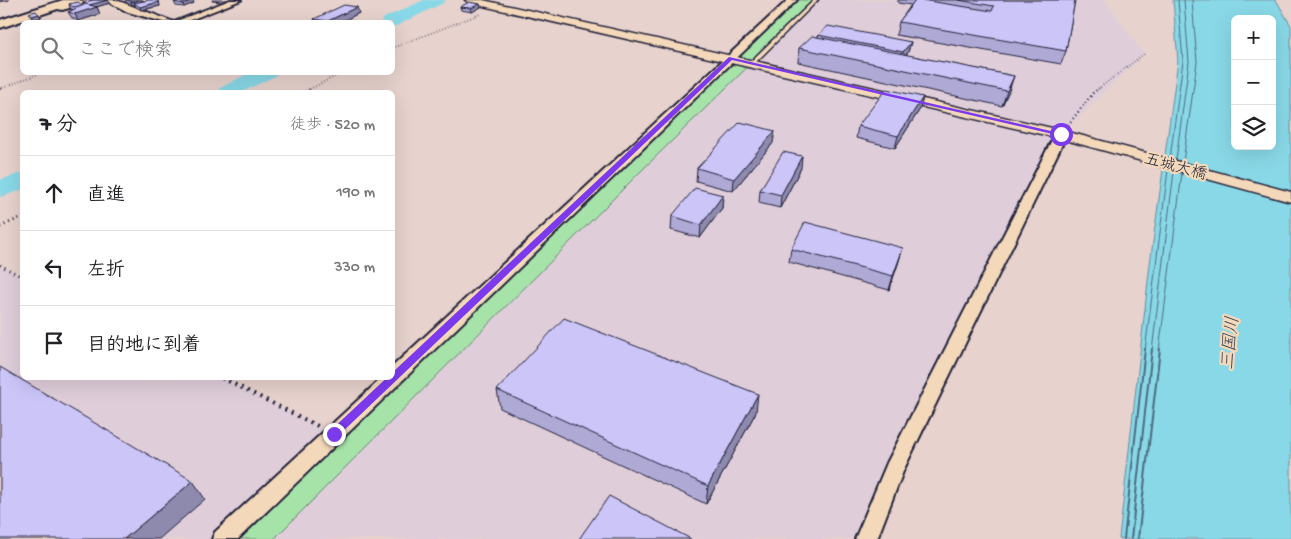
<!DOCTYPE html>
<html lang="ja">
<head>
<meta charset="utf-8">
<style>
	body { margin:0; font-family:"Gochi Hand","Klee One",sans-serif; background:#f2f2f2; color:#202124 }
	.controls { position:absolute; right:15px; top:15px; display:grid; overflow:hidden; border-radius:8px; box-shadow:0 5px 20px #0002 }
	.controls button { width:45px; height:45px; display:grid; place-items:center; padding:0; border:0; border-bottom:1px solid #e0e0e0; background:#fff; color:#202124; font:25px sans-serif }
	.stop { position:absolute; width:15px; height:15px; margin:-11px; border:4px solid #7c3aed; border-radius:50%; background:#fff }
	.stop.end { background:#7c3aed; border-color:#fff; box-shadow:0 1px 5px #0008 }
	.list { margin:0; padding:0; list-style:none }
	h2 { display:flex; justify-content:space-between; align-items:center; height:65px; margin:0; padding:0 20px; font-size:21px }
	h2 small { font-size:16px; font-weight:400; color:#757577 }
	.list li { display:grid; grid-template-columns:32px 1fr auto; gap:15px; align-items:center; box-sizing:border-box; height:75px; padding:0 20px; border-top:1px solid #e0e0e0 }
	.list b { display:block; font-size:19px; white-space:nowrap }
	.list em { font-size:16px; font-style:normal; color:#757577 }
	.icon { flex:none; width:28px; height:28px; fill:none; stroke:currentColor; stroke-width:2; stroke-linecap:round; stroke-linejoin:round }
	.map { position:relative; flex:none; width:1291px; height:539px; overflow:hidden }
	.search { position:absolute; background:#fff; box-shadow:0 5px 20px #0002; left:20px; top:20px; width:375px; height:55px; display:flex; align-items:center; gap:12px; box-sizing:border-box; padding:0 18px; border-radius:8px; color:#757577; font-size:19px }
	.panel { position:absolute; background:#fff; box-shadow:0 5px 20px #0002; left:20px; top:90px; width:375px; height:290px; border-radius:8px }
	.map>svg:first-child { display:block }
	.built { fill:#dfceda }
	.green { fill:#a6e3a9; stroke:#648272 }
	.water { fill:#89d8e7; stroke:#608fa2; fill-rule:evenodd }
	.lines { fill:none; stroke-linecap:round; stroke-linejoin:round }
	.shore-far1 { stroke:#4b6b80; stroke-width:1 }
	.shore { stroke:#4b6b80; stroke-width:2 }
	.river { fill:#89d8e7; fill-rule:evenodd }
	.service-casing { stroke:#22223b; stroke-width:3 }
	.minor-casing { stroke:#22223b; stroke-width:4 }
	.tertiary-casing { stroke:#22223b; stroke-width:3 }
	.secondary-casing { stroke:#22223b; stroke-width:4 }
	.path-far3 { stroke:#22223b; stroke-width:2; stroke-dasharray:0.5 2.5; stroke-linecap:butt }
	.path-far2 { stroke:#22223b; stroke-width:2.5; stroke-dasharray:1 3; stroke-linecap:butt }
	.path-far1 { stroke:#22223b; stroke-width:3; stroke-dasharray:1 4; stroke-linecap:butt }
	.path { stroke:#22223b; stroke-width:4; stroke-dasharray:2 5; stroke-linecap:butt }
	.service { fill:#f3d8ba; fill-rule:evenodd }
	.minor { fill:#f3d8ba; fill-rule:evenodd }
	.tertiary { fill:#f3d8ba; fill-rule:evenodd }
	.secondary { fill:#f3d8ba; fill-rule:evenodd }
	.wall { fill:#afa9d5; stroke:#22223b }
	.shaded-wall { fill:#8e8aae; stroke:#22223b }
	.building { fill:#cbc5f8; stroke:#22223b }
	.route { fill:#7c3aed }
	.labels { text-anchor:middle; stroke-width:4.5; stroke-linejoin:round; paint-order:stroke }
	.street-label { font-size:16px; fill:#22223b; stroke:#f3d8ba }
	.water-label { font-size:18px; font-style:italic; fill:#37465d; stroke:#f3d8ba }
</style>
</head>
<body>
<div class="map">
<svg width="1291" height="539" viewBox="0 0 1291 539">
	<rect width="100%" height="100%" fill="#e7d2cd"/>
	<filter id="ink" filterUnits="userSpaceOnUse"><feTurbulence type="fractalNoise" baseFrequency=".02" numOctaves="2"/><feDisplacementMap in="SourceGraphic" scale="10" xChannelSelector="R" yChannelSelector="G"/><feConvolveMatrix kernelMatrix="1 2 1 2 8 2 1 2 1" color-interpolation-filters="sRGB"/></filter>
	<g filter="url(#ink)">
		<path class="built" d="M793 0H1105L1144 54 1061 134 866 539H0V265L22 277V378H222L334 434Z"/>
		<path class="green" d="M793 0H816L637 175 274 539H223Z"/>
		<path class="water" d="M1173 0H1276L1291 26V539H1119L1150 264 1178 61ZM1235 19H1272V146H1235Z"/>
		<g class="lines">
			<g class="shore-far1">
				<path d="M1170 158 1183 61 1178 0"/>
				<path d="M1176 160 1189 62 1184 0"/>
				<path d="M1183 162 1197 62 1192 0"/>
				<path d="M1145 351 1168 170"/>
				<path d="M1152 351 1174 171"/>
				<path d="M1159 351 1182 173"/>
			</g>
			<g class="shore">
				<path d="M1124 539 1145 349"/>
				<path d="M1131 539 1152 349"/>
				<path d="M1138 539 1160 349"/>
			</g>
			<g class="river">
				<path d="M424 0H445L443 3 396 26 392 27V22H381L384 18Z"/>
				<path d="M251 72H278L275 76 242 92H217L220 88Z"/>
				<path d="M22 173V190L0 197V180Z"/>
			</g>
			<defs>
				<path id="service" d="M814 0H818L754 64H750V62Z"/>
				<g id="minor">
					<path d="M85 0H99L62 10 50 7C53 5 78 2 85 0Z"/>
					<path d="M105 0H116L174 22 230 0H241L185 22H163L128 12Z"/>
					<path d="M788 0H797L238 539H212L215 532 382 378H392V367Z"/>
					<path d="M1061 131 1067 134 904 469 877 539H855L887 463 1055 134Z"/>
				</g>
				<path id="tertiary" d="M465 0H483L1061 130 1291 192V202L1058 138 470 3Z"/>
				<path id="secondary" d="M63 0H81L79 2 0 28V20Z"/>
			</defs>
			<use href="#service" class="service-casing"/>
			<use href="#minor" class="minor-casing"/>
			<use href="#tertiary" class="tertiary-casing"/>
			<use href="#secondary" class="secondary-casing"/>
			<g class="path-far3">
				<path d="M392 48 480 14"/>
				<path d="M0 89 43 72"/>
				<path d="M310 89 344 72"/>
				<path d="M1098 89 1144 54"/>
			</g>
			<g class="path-far2">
				<path d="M0 89 2 88"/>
				<path d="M305 92 312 88"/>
				<path d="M1068 125 1093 93 1099 88"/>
			</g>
			<g class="path-far1">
				<path d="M0 227 22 217"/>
				<path d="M0 265 22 277"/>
			</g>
			<path class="path" d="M222 378 320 427"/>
			<use href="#service" class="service"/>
			<use href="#minor" class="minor"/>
			<use href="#tertiary" class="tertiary"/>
			<use href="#secondary" class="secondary"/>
		</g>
		<g class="wall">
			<path d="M125 0H143V1L159 2 160 6 141 10 136 7 135 5H132L127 3Z"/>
			<path d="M212 0H226L221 2 212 1Z"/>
			<path d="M898 0H1075L1066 51 1061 64 896 35 899 22 911 5 898 3Z"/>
			<path d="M174 2 194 3 184 7 176 6Z"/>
			<path d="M82 3H110L96 7H97L100 14 78 21 72 18 68 12 73 10 70 8 69 4 82 5H83Z"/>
			<path d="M460 7H481L472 12 461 10Z"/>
			<path d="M359 13 341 22H315L314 19Z"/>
			<path d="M818 35 911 42 908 52 906 55 1014 76 1002 106 798 62 799 48 818 37Z"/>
			<path d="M923 97 920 109 895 148 856 138 858 126Z"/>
			<path d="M773 143 733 191 696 181 697 168Z"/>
			<path d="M801 168 780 208 759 203 760 190Z"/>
			<path d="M723 195 722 208 700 238 671 230 672 216Z"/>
			<path d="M791 249 899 261 889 290 789 262Z"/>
			<path d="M497 390 756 412 706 504 500 408Z"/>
		</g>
		<g class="shaded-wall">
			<path d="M0 0H9L0 2Z"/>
			<path d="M108 0 110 3 89 9 88 5Z"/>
			<path d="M138 0H143L144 2 134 3 135 5H132L131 2Z"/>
			<path d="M193 0 194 3 184 7 183 4Z"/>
			<path d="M159 2 160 6 141 10 140 7Z"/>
			<path d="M480 4 481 7 472 12 471 8Z"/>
			<path d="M97 7 100 14 78 21 75 14Z"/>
			<path d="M357 7 359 13 341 22H328V21Z"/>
			<path d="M39 14 41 18 34 19 32 16Z"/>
			<path d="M911 42 908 52 901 62 903 52Z"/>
			<path d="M1014 76 1009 91 1002 106 1007 91Z"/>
			<path d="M923 97 920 109 895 148 898 136Z"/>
			<path d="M775 131 773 143 733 191 734 179Z"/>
			<path d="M802 156 801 168 780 208 781 195Z"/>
			<path d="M723 195 722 208 700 238 701 225Z"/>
			<path d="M903 248 899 261 889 290 893 276Z"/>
			<path d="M758 394 756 412 706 504 708 486Z"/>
			<path d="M193 481 205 499 159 539H124Z"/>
		</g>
		<g class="building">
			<path d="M93 0H108L89 5 82 3Z"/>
			<path d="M127 0H138L131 2Z"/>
			<path d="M149 0H155L159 2 140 7 134 3Z"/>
			<path d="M181 0H192L183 4 174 2Z"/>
			<path d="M915 0H922L992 11 994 6 958 0H1075L1066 51 899 22Z"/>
			<path d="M78 2 82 5 73 7 69 4Z"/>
			<path d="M469 2 480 4 471 8 460 7Z"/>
			<path d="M86 4 97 7 75 14 68 12Z"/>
			<path d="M344 5 357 7 328 21 314 19Z"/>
			<path d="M36 11 39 14 32 16 29 13Z"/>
			<path d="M828 26 911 42 903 52 818 35Z"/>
			<path d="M812 36 1014 76 1007 91 799 48Z"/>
			<path d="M886 89 923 97 898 136 858 126Z"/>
			<path d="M740 122 775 131 734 179 697 168Z"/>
			<path d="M783 152 802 156 781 195 760 190Z"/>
			<path d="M695 188 723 195 701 225 672 216Z"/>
			<path d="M805 222 903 248 893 276 791 249Z"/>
			<path d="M564 318 758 394 708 486 497 390Z"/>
			<path d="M0 367 193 481 124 539H0Z"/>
			<path d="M609 496 691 539H579Z"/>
		</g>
	</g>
	<path class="route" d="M729 57 1064 134 1061 136 732 60 337 437H330L328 434 330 431Z"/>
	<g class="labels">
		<g class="street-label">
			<text transform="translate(1176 165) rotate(15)" y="6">五城大橋</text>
		</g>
		<g class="water-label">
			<text transform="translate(1229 343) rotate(-84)" y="6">三国川</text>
		</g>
	</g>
</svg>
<div class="controls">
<button>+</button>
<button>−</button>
<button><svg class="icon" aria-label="layers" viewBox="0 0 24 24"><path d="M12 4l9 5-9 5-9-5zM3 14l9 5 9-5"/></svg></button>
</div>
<div class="stop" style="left:1061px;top:134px"></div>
<div class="stop end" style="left:334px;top:434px"></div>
<div class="search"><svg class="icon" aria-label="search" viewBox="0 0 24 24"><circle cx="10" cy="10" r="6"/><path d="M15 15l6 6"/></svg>ここで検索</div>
<section class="panel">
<h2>7 分<small>徒歩 · 520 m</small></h2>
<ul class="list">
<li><svg class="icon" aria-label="ahead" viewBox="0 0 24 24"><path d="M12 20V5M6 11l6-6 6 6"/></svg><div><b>直進</b></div><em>190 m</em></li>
<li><svg class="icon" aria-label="left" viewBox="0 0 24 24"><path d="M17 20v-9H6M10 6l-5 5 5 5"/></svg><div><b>左折</b></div><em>330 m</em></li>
<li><svg class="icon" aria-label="arrive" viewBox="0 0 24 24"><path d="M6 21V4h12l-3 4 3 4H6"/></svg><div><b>目的地に到着</b></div></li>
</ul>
</section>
</div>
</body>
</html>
